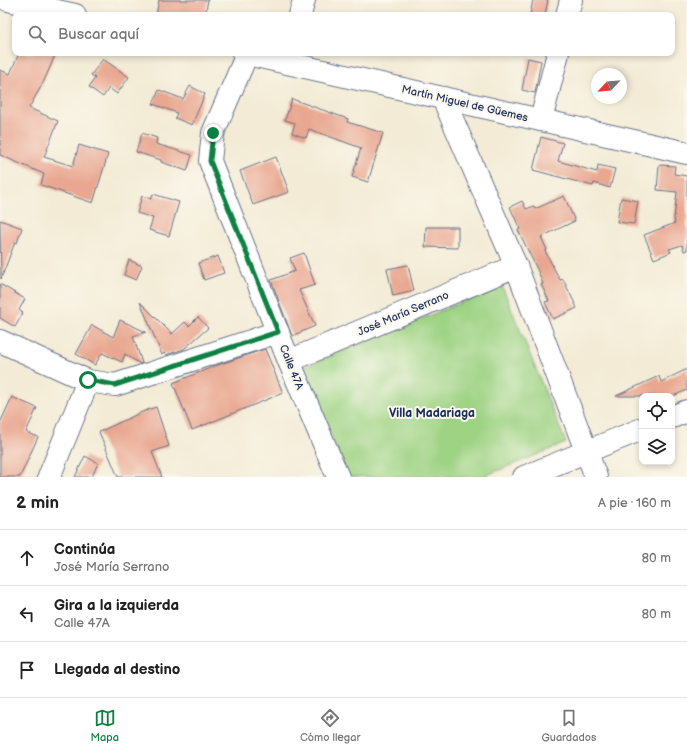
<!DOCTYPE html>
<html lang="es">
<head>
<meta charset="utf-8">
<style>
	body { margin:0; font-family:"Balsamiq Sans",sans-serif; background:#f6f6f6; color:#222 }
	.controls { position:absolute; right:12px; bottom:12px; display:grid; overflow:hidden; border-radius:8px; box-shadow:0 2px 6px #0003 }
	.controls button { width:36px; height:36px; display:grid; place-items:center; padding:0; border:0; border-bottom:1px solid #e0e0e0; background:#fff; color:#222; font:20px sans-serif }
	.compass { position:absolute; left:591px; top:68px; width:36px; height:36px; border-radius:50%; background:#fff; box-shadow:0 2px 6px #0003; rotate:244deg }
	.stop { position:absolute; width:12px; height:12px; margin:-9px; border:3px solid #0b8043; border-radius:50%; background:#fff }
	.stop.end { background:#0b8043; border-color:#fff; box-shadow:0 1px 4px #0008 }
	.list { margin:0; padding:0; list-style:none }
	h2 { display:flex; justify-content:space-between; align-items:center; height:52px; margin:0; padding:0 16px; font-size:17px }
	h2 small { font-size:13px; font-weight:400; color:#767676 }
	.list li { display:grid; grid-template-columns:26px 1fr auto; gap:12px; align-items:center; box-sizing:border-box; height:56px; padding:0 16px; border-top:1px solid #e0e0e0 }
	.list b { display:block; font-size:15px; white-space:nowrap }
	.list p { margin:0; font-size:13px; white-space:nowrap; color:#767676 }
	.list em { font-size:13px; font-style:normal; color:#767676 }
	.icon { flex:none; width:22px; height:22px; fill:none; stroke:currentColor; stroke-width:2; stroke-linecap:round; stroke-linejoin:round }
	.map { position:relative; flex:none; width:687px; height:477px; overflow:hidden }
	.search { position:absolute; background:#fff; box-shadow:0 2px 6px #0003; left:12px; right:12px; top:12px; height:44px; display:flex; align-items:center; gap:10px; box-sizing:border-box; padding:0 14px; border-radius:8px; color:#767676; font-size:15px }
	.sheet { height:220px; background:#fff }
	nav { display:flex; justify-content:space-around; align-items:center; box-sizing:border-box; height:56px; border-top:1px solid #e0e0e0; background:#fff; font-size:11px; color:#767676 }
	nav a { display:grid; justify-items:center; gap:2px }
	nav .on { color:#0b8043 }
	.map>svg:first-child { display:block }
	.green { fill:#9ed384; stroke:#5c8171 }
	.building { fill:#e9a791 }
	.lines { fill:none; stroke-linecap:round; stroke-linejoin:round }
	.minor-casing { stroke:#677188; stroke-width:24 }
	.minor { stroke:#fff; stroke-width:22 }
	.route { stroke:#0b8043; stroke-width:5 }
	.labels { text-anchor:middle; stroke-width:4; stroke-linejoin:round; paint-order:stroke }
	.street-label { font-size:11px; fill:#1b2f5e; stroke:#fbf7ec }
	.neighbourhood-label { font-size:12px; font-weight:bold; fill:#1b2f5e; stroke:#fbf7ec }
</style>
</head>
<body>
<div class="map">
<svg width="687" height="477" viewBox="0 0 687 477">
	<rect width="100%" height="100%" fill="#fbf7ec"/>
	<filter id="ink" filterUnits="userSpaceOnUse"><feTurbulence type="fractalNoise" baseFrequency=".025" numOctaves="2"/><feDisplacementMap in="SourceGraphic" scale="8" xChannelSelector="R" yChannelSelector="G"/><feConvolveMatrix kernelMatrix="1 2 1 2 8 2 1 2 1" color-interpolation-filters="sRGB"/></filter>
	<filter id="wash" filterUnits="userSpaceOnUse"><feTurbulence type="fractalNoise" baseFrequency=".012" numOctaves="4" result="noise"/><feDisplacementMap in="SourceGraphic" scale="16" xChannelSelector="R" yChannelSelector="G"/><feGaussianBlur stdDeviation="0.9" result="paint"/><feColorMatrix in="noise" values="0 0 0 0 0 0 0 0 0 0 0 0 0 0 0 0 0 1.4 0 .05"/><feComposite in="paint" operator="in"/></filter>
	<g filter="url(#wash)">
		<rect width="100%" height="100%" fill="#f3ebd5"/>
		<path class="green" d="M502 286 566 443 482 477H348L303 367Z"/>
		<g id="blocks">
			<g class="building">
				<path d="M159 0H208L205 15H156Z"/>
				<path d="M533 0H548L545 15H530Z"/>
				<path d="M19 53H56L44 81 29 108 58 121 44 157 73 166 79 145 108 154 93 203 41 185 44 174 0 155V70L10 74Z"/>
				<path d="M528 58 541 61 535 93 522 90Z"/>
				<path d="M103 59 129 77 117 94 109 88 103 97 89 87 95 78 91 75Z"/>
				<path d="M190 86 205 94 192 125 175 118 177 113 153 104 159 90 183 99Z"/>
				<path d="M292 99 348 119 347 122 383 133 368 182 352 177 361 148 309 129 306 138 292 133 295 123 285 120Z"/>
				<path d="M142 133 157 138 156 144 192 155 187 171 161 162V160L136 152Z"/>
				<path d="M541 137 563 143 558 161 597 172 598 165 615 169 610 188 594 183 593 186 533 170Z"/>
				<path d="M276 157 289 192 253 205 240 171Z"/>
				<path d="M659 165 675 166 674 174 687 176V250L684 251 682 245 669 249 671 252 654 259 644 235 675 223 674 218 677 192 657 190Z"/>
				<path d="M153 194 179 202 169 236 149 230 153 218 137 213 142 196 151 199Z"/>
				<path d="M564 196 575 221 541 237 547 250 545 251 560 280 563 279 577 308 553 319 545 302 549 301 541 284H543L538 271 518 230 520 229 510 207 522 201 526 209 534 206 535 209Z"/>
				<path d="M621 198 638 201 634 224 617 222Z"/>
				<path d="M0 220 22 228 17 243 15 242 1 279Z"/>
				<path d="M426 227H458V248L425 247Z"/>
				<path d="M304 253 315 285 299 290 315 326 292 336 271 280 295 271 290 258Z"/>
				<path d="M218 256 224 273 204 280 198 263Z"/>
				<path d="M129 260 142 266 136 280 124 275Z"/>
				<path d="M408 265 414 291 393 296 387 269Z"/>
				<path d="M0 284 25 299 19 310 23 313 15 327 0 318Z"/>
				<path d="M140 302 172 334 185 322 189 326 198 317 208 328 184 349 166 355 164 353 162 355Z"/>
				<path d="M120 320 146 332 133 336 142 363 140 364 125 354 122 362 102 353 95 365 76 354 92 325 113 337Z"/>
				<path d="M265 349 283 393 192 430 173 383 215 366Z"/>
				<path d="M687 369V390L673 396H616L659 376 661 382Z"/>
				<path d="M12 397 37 408 26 432 38 437 20 477H0V423Z"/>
				<path d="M156 407 169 446 152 452 162 477H118L99 432 142 412Z"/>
				<path d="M85 456 98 463 92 477H75Z"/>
			</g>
		</g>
	</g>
	<g filter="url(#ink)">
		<use href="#blocks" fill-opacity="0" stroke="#677188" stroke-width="1"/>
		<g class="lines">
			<defs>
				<g id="minor">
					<path d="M8 0 75 15"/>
					<path d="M300 15 304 0"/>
					<path d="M567 15 571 0"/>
					<path d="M243 53 687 153"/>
					<path d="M247 54 213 133 210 161 289 361 338 477"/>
					<path d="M443 98 516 266 596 477"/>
					<path d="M541 120 558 53"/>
					<path d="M0 341 88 381 115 385 278 332"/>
					<path d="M289 361 516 266"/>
					<path d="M672 417 687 411"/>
					<path d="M49 477 88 381"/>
					<path d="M524 477 642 429"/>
				</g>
			</defs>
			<use href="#minor" class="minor-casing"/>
			<use href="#minor" class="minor"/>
		</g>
	</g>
	<g class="lines" filter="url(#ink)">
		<path class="route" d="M88 380 115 385 278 332 210 161 213 133"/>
	</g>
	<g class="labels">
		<g class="street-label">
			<text transform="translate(465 103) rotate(13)" y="4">Martín Miguel de Güemes</text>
			<text transform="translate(403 313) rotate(-23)" y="4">José María Serrano</text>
			<text transform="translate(292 367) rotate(68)" y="4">Calle 47A</text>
		</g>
		<g class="neighbourhood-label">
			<text x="432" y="417">Villa Madariaga</text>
		</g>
	</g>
</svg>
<div class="controls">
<button><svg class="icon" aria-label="locate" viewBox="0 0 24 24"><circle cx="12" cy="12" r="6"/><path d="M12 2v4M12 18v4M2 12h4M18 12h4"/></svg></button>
<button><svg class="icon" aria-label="layers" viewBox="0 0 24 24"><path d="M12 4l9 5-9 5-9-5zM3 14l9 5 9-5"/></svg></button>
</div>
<svg class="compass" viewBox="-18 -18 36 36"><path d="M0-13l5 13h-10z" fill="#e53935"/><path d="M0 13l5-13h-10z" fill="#767676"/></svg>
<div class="stop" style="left:88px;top:380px"></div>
<div class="stop end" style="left:213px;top:133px"></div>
<div class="search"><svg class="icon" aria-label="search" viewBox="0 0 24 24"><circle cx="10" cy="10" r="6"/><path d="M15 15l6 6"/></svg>Buscar aquí</div>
</div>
<section class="sheet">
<h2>2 min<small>A pie · 160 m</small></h2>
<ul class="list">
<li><svg class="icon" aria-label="ahead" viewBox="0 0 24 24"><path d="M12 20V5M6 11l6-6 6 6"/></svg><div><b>Continúa</b><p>José María Serrano</p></div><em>80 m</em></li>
<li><svg class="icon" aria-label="left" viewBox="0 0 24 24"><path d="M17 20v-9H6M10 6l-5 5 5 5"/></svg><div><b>Gira a la izquierda</b><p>Calle 47A</p></div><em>80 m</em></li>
<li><svg class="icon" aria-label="arrive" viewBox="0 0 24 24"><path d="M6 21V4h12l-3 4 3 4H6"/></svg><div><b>Llegada al destino</b></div></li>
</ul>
</section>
<nav>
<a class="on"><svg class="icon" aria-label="map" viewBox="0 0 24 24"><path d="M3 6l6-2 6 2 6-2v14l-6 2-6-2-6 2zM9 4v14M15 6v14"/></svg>Mapa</a>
<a><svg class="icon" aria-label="directions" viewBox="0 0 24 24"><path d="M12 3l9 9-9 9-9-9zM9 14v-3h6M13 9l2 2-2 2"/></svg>Cómo llegar</a>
<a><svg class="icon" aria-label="saved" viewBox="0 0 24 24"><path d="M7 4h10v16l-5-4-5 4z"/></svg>Guardados</a>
</nav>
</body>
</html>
